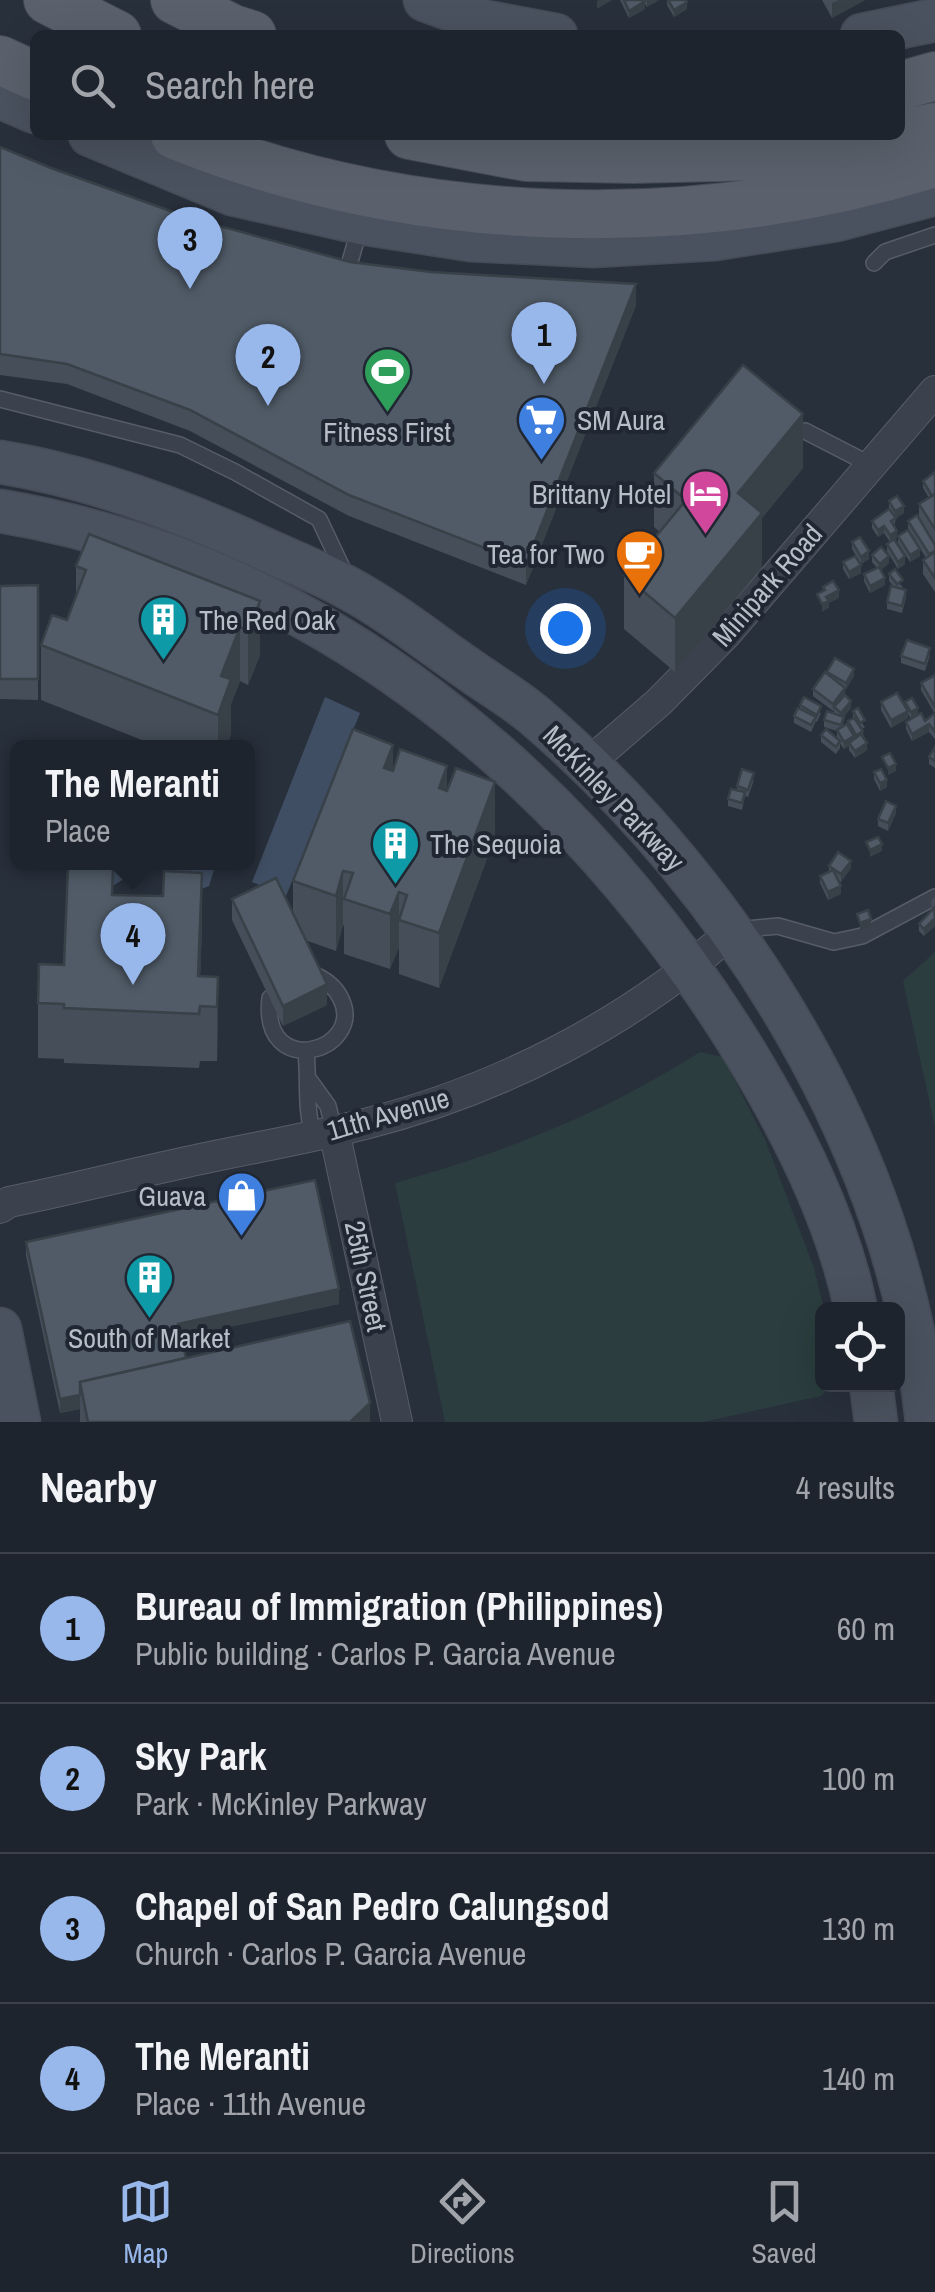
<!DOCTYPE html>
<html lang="en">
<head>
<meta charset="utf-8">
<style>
	body { margin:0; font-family:"Archivo Narrow",sans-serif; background:#2b3039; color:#f1f3f6 }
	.controls { position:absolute; right:30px; bottom:30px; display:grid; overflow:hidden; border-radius:15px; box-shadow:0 10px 40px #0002 }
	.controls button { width:90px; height:90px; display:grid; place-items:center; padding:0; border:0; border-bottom:2px solid #3c4149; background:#1e242d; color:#f1f3f6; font:50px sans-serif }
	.you { position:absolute; left:565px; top:628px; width:35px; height:35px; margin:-25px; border:8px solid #fff; border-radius:50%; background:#1a73e8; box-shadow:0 0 0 15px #1a73e833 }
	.badge { display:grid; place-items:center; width:65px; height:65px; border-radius:50%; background:#98b8ec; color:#111; font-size:32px; font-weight:700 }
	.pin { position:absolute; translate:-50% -82px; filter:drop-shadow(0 2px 5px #0008) }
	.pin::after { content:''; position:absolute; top:52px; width:35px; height:30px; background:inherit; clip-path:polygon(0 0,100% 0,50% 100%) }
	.popup { position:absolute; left:10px; top:740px; width:245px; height:130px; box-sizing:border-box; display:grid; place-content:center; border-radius:15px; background:#1e242d; filter:drop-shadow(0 2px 8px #0005); font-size:32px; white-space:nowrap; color:#a1a4aa }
	.popup b { font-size:38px; color:#f1f3f6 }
	.popup::after { content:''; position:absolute; left:50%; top:100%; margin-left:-20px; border:20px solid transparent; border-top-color:#1e242d }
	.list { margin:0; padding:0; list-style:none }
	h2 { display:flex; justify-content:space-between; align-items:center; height:130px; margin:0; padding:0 40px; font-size:42px }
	h2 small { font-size:32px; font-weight:400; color:#a1a4aa }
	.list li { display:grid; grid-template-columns:65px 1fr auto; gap:30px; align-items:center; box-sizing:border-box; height:150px; padding:0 40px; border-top:2px solid #3c4149 }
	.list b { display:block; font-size:38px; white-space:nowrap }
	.list p { margin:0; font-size:32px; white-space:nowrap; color:#a1a4aa }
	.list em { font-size:32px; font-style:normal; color:#a1a4aa }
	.icon { flex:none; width:55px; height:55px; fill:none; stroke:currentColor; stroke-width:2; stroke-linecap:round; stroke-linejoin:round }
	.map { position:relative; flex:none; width:935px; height:1422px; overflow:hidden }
	.search { position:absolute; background:#1e242d; box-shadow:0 10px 40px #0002; left:30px; right:30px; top:30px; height:110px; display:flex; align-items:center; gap:25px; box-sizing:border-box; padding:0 35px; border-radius:15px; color:#a1a4aa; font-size:38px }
	.sheet { height:730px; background:#1e242d }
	nav { display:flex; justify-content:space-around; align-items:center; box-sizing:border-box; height:140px; border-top:2px solid #3c4149; background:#1e242d; font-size:28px; color:#a1a4aa }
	nav a { display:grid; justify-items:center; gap:5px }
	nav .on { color:#98b8ec }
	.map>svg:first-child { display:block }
	.green { fill:#2b3d3e }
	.water { fill:#404e63 }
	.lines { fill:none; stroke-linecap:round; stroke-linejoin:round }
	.service-casing { stroke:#565d67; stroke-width:18 }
	.minor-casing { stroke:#565d67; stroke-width:32 }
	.secondary-casing { stroke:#444b56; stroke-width:45 }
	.primary-casing { stroke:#444b56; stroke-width:50 }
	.service { stroke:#3b424d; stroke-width:15 }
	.minor { stroke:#3b424d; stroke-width:30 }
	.secondary { stroke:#4a525f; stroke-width:42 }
	.primary { stroke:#5a616c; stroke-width:48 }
	.wall { fill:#454e59 }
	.shaded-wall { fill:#384048 }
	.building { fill:#505b67; stroke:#384048; stroke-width:2.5 }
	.labels { text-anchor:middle; stroke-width:8; stroke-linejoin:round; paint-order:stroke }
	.poi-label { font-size:28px; fill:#b7bec7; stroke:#202732; text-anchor:start }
	.street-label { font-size:28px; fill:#b7bec7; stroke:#202732 }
</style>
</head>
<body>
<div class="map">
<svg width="935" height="1422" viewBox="0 0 935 1422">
	<rect width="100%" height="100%" fill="#28303c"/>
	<g class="green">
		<path d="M935 952V1127L903 981Z"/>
		<path d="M700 1052 723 1057 766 1142 814 1268 824 1309 822 1384 832 1385 821 1396 703 1422H445L395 1183C508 1151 600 1115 700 1052Z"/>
	</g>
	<g class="water">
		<path d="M325 697 360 713 286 896 252 882Z"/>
		<path d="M96 863H216L209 886 199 890 159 864H149L114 885 93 877Z"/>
	</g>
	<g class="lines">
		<defs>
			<g id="service">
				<path d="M874 263 885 252 935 235"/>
				<path d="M347 272 360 227"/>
				<path d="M0 399 180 445 235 472 319 519 346 576"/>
				<path d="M805 431 871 465"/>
				<path d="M737 930 778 926 834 942 862 936 935 897"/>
				<path d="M270 998C260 1082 366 1051 341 999 335 986 325 979 312 974"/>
				<path d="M306 1052C309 1081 305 1107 313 1136"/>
				<path d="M310 1081 328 1106 334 1131"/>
			</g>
			<g id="minor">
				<path d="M586 765 659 702 726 634 935 391"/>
				<path d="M334 1131 397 1422"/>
				<path d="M0 1208 9 1202C68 1190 127 1175 187 1162 246 1149 306 1139 365 1124 499 1090 628 1024 731 932"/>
			</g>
			<g id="secondary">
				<path d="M425 0 486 22 556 35"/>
				<path d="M862 35 935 20"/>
				<path d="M0 97 35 112"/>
				<path d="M90 135 232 194 361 223 471 240 593 246 715 239 836 220 935 194"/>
				<path d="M0 462C87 476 172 507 251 543 283 558 317 571 348 588 389 610 428 641 467 668 489 684 514 698 535 716 738 890 900 1154 927 1422"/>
				<path d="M0 511C322 565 579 781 746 1054 793 1132 838 1220 856 1310"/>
				<path d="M0 1329 19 1422"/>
				<path d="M871 1384 876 1422"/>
			</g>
			<g id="primary">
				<path d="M48 0 117 35"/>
				<path d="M175 0 233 29 252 35"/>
				<path d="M0 60 35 76"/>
				<path d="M900 86 935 76"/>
				<path d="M900 134 935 127"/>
				<path d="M175 135C413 231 691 239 935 163"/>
				<path d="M409 135 526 157 633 159 764 156 892 135"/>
			</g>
		</defs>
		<use href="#service" class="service-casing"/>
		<use href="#minor" class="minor-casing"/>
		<use href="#secondary" class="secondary-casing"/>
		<use href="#primary" class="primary-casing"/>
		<use href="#service" class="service"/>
		<use href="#minor" class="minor"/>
		<use href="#secondary" class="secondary"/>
		<use href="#primary" class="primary"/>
	</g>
	<g class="wall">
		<path d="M620 0H659L647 7 645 4V9L629 18Z"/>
		<path d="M667 0H686L687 9 674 17 667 5Z"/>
		<path d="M822 0H865L832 18Z"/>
		<path d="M0 147 51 168 187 217 350 262 636 305 526 585 349 516 190 431 67 384 0 375Z"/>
		<path d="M803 468 762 518V567L675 672 624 629V575L660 532 654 527V473Z"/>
		<path d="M935 472V592L923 574V560L926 558 908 528V521L919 518V504L929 498 923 488V481Z"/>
		<path d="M889 501 904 513 896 518 894 526 897 538 894 540 905 564 898 569 887 551V544L890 542 884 533 878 537 872 528V521L889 509Z"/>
		<path d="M898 536 920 556 910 562 898 543Z"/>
		<path d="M852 542 869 559 861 564 852 549Z"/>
		<path d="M872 555 889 563 881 570 885 585 870 593 864 581V574L877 568 872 562Z"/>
		<path d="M843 562 861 573 849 579 843 569Z"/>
		<path d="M76 566 260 601V655L248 685 240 681 231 704V734L226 748H162L41 700V645L67 620 76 596Z"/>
		<path d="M889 574 903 587 901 589 906 597 902 613 887 609V602L893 586 889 581Z"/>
		<path d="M38 585V700L0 699V586Z"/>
		<path d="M930 655 925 671 901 663V656Z"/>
		<path d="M827 672 854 676 845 690V695L851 708 843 717V726H848V721L853 718V711L865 727 862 729 867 750 855 758 849 750V746L844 749 840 743V748L836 754 821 742V735L837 737V731L824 727V720L834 714V710L833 711 813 696V689Z"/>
		<path d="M935 675V739L929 732 912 741 906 729V722L911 719 908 714V718L891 728 881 710V702L905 706V702L925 721 935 714 921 690V683Z"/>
		<path d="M800 705 821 713 817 722 816 721 811 732 794 723V716L800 709Z"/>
		<path d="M935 747V768L929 764V757Z"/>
		<path d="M393 768 447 791 495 837 439 988 399 974V947L390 969 344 954V926L343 925 336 951 305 940 327 1005 283 1026 232 920V899L293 915V881Z"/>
		<path d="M874 772 887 787 880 791 874 779Z"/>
		<path d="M754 780 748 797 745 796 742 810 728 806V799L737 790V786Z"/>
		<path d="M896 813 888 831 878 826V819Z"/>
		<path d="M829 866 851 868 841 882 837 879 841 894 828 900 820 883V876L829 872Z"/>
		<path d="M113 895 202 928 200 977H218L217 1061H200L199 1068 64 1063V1059L38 1058V1003Z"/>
		<path d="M935 896V926L924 936 919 931V924L932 910 931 901Z"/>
		<path d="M26 1242 339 1304 181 1337 186 1358 370 1422H80V1409L60 1413 26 1256Z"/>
	</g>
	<g class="shaded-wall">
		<path d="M599 0H612L597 9V1Z"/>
		<path d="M647 0H659L647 7Z"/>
		<path d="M839 0H865L832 18V3Z"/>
		<path d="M645 1V9L629 18V11Z"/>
		<path d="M687 2V9L674 17V10Z"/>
		<path d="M636 284V305L526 585V564Z"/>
		<path d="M803 414V468L762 518V567L675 672V618L738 493Z"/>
		<path d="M904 506V513L895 519V511Z"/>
		<path d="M884 526V533L878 537V530Z"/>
		<path d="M897 531V538L890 542V535Z"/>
		<path d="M920 549V556L910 562V555Z"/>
		<path d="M869 551V559L861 564V557Z"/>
		<path d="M889 556V563L880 571V564Z"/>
		<path d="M905 556V564L898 569V562Z"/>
		<path d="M861 565V573L849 579V572Z"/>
		<path d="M885 578V585L870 593V586Z"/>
		<path d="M839 590V598L829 603V608L822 612V604L826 597Z"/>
		<path d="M260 601V655L248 685V630Z"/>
		<path d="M240 627V681L231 704V734L226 748H218V715L221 676Z"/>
		<path d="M854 669V676L846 690V683Z"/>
		<path d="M845 688V695L834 707 833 711V704Z"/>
		<path d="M851 701V708L841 720V713Z"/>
		<path d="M918 708V715L911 719V712Z"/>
		<path d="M908 711V718L891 728V720Z"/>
		<path d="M929 724V732L912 741V734Z"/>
		<path d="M854 736V743H849V746L844 749V742Z"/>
		<path d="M867 743V750L855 758V751Z"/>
		<path d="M393 745V799L384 768Z"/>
		<path d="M896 764V771L888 775V768Z"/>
		<path d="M447 766V820L439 788Z"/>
		<path d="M887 780V787L880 791V783Z"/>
		<path d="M495 782V837L439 988V933Z"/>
		<path d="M896 806V813L888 831V823Z"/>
		<path d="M882 844V851L870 857V850Z"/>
		<path d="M851 861V868L841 882V874Z"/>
		<path d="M343 871V925L336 951V896Z"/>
		<path d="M202 873V928L199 1014 198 976Z"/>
		<path d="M841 886V894L828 900V892Z"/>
		<path d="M399 892V947L390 969V914Z"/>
		<path d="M935 918V926L924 936V929Z"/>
		<path d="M871 919V926L860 930V923Z"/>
		<path d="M218 977V1032L217 1061V1007Z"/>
		<path d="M327 984V1005L283 1026V1006Z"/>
		<path d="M339 1289V1304L178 1338V1324Z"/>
		<path d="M80 1395V1409L60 1413V1399Z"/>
		<path d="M370 1403V1422H350Z"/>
	</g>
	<g class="building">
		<path d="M624 0H645V1L629 11Z"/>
		<path d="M668 0H686L687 2 674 10Z"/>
		<path d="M0 147 51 168 187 217 350 262 431 272 636 284 526 564 349 495 190 410 67 364 0 354Z"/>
		<path d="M743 365 803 414 738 493 762 513 675 618 624 575 686 500 654 473Z"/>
		<path d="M935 472V494L932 496 923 481Z"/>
		<path d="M935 494V529L919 504Z"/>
		<path d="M897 496 904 506 895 511 889 501Z"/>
		<path d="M889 509 896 518 891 521 897 531 890 535 884 526 878 530 872 521Z"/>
		<path d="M917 515 935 545V551L929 554 908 521Z"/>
		<path d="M908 530 920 549 910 555 898 536Z"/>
		<path d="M89 534 260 601 248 630 240 627 221 676 231 679 218 715 41 645 52 615 67 620 86 570 76 566Z"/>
		<path d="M860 537 869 551 861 557 852 542Z"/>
		<path d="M894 539 905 556 898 562 887 544Z"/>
		<path d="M881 547 889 556 880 564 872 555Z"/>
		<path d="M935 552V578L923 560Z"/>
		<path d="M855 556 861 565 849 572 843 562Z"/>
		<path d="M879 567 885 578 870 586 864 574Z"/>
		<path d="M895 569 903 580 897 584 889 574Z"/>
		<path d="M833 581 839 590 826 597 829 601 822 604 817 594 825 590 823 587Z"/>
		<path d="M38 585V679H0V586Z"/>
		<path d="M891 586 906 590 902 606 887 602Z"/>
		<path d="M907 640 930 648 925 664 901 656Z"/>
		<path d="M835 658 854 669 846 683 827 672Z"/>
		<path d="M825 672 845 688 833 704 813 689Z"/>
		<path d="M935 675V707L921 683Z"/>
		<path d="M897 693 908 711 891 720 881 702Z"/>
		<path d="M845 695 851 701 841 713 834 707Z"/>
		<path d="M804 697 821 706 817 715 800 705Z"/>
		<path d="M912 698 918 708 911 712 905 702Z"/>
		<path d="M798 708 816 717 811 725 794 716Z"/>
		<path d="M858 708 865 720 860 723 853 711Z"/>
		<path d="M827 711 844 717 841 725 824 720Z"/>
		<path d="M921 713 925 721 935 713V732L929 724 912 734 906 722Z"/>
		<path d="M854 718 863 731 856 735 848 721Z"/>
		<path d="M847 724 854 736 844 742 837 730Z"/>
		<path d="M353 729 393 745 384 768 393 771 400 749 447 766 439 788 447 791 456 768 495 782 439 933 399 920 407 895 399 892 390 914 344 899 353 873 343 871 336 896 293 881Z"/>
		<path d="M826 729 840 741 836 747 821 735Z"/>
		<path d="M861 734 867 743 855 751 849 743Z"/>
		<path d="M935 747V761L929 757Z"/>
		<path d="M890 753 896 764 888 768 882 757Z"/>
		<path d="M742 769 754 773 748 790 737 786Z"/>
		<path d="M881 769 887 780 880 783 874 772Z"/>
		<path d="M731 789 745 792 742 803 728 799Z"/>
		<path d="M886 801 896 806 888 823 878 819Z"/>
		<path d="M878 837 882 844 870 850 866 842Z"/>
		<path d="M838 852 851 861 841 874 829 866Z"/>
		<path d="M68 867 113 869 112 895 163 896 164 871 202 873 198 976 218 977 217 1007 200 1006 199 1014 64 1008V1004L38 1003 39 964 64 965Z"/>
		<path d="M833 870 841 886 828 892 820 876Z"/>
		<path d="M276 878 327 984 283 1006 232 899Z"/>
		<path d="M934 908 935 918 924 929 919 924Z"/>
		<path d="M868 910 871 919 860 923 857 914Z"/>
		<path d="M315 1180 339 1289 178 1324 186 1358 80 1382V1395L60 1399 26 1242Z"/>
		<path d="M350 1321 370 1403 350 1422H88L80 1382Z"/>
	</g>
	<defs>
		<symbol id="stadium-pin" viewBox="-11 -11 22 30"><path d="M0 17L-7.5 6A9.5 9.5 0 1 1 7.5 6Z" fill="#2e9e5b" stroke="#202732"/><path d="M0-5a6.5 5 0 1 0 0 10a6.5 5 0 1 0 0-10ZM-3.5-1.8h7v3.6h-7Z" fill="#fff"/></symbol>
		<symbol id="supermarket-pin" viewBox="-11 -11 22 30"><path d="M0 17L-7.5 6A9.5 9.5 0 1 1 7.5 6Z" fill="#3f7fe0" stroke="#202732"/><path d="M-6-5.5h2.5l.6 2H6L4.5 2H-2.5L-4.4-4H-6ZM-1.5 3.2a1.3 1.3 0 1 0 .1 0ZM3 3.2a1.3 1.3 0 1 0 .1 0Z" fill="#fff"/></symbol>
		<symbol id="hotel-pin" viewBox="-11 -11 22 30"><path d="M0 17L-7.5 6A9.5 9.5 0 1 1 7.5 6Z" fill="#d1479c" stroke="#202732"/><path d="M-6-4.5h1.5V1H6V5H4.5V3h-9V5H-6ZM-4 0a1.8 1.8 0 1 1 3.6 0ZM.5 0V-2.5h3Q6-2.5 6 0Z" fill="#fff"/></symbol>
		<symbol id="cafe-pin" viewBox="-11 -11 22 30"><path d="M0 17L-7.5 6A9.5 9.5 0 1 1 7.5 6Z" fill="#e8710a" stroke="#202732"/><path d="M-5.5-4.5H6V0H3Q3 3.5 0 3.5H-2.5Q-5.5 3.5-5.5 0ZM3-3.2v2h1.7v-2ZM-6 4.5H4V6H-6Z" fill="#fff"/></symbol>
		<symbol id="building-pin" viewBox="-11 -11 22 30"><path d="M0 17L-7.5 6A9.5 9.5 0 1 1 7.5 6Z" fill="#0f9aa8" stroke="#202732"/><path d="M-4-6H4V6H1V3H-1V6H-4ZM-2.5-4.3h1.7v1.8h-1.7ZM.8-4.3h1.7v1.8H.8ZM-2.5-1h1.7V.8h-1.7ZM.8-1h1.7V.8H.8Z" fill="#fff"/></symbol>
		<symbol id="shop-pin" viewBox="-11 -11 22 30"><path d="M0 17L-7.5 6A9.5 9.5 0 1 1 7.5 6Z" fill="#3f7fe0" stroke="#202732"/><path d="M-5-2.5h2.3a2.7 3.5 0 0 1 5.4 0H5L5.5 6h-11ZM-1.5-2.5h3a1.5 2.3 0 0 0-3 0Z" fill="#fff"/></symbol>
	</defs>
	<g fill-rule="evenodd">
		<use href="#stadium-pin" x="360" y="344" width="55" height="75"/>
		<use href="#supermarket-pin" x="514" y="392" width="55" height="75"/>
		<use href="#hotel-pin" x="678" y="466" width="55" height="75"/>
		<use href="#cafe-pin" x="612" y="526" width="55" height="75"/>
		<use href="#building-pin" x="136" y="592" width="55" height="75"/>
		<use href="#building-pin" x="368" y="816" width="55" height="75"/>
		<use href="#shop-pin" x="214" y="1168" width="55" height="75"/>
		<use href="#building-pin" x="122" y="1250" width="55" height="75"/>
	</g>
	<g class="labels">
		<g class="poi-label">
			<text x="577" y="430">SM Aura</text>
			<text x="387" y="442" text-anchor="middle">Fitness First</text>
			<text x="671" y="504" text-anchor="end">Brittany Hotel</text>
			<text x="605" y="564" text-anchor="end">Tea for Two</text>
			<text x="199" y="630">The Red Oak</text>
			<text x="430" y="854">The Sequoia</text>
			<text x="206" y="1206" text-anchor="end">Guava</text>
			<text x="149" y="1348" text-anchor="middle">South of Market</text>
		</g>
		<g class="street-label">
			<text transform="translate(767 585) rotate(-49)" y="10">Minipark Road</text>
			<text transform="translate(614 798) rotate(46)" y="10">McKinley Parkway</text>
			<text transform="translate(388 1114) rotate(-16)" y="10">11th Avenue</text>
			<text transform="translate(366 1276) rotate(78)" y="10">25th Street</text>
		</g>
	</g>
</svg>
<div class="controls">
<button><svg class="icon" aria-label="locate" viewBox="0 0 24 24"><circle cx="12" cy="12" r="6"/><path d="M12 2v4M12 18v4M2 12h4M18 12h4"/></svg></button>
</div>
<div class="you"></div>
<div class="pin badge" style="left:544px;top:384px">1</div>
<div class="pin badge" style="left:268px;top:406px">2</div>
<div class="pin badge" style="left:190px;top:289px">3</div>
<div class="pin badge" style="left:133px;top:985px">4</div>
<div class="popup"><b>The Meranti</b>Place</div>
<div class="search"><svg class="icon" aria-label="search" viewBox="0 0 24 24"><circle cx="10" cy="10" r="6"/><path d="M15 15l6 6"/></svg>Search here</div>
</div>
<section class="sheet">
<h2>Nearby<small>4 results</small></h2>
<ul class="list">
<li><span class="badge">1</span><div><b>Bureau of Immigration (Philippines)</b><p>Public building · Carlos P. Garcia Avenue</p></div><em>60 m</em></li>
<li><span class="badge">2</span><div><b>Sky Park</b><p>Park · McKinley Parkway</p></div><em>100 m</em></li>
<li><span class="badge">3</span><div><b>Chapel of San Pedro Calungsod</b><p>Church · Carlos P. Garcia Avenue</p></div><em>130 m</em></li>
<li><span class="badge">4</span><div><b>The Meranti</b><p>Place · 11th Avenue</p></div><em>140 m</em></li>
</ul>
</section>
<nav>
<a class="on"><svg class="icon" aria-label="map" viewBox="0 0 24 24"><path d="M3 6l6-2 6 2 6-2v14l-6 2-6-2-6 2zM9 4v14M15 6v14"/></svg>Map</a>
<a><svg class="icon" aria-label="directions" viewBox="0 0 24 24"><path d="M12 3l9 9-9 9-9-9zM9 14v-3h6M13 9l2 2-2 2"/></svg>Directions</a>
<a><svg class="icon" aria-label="saved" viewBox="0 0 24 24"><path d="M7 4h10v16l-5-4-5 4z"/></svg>Saved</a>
</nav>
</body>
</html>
